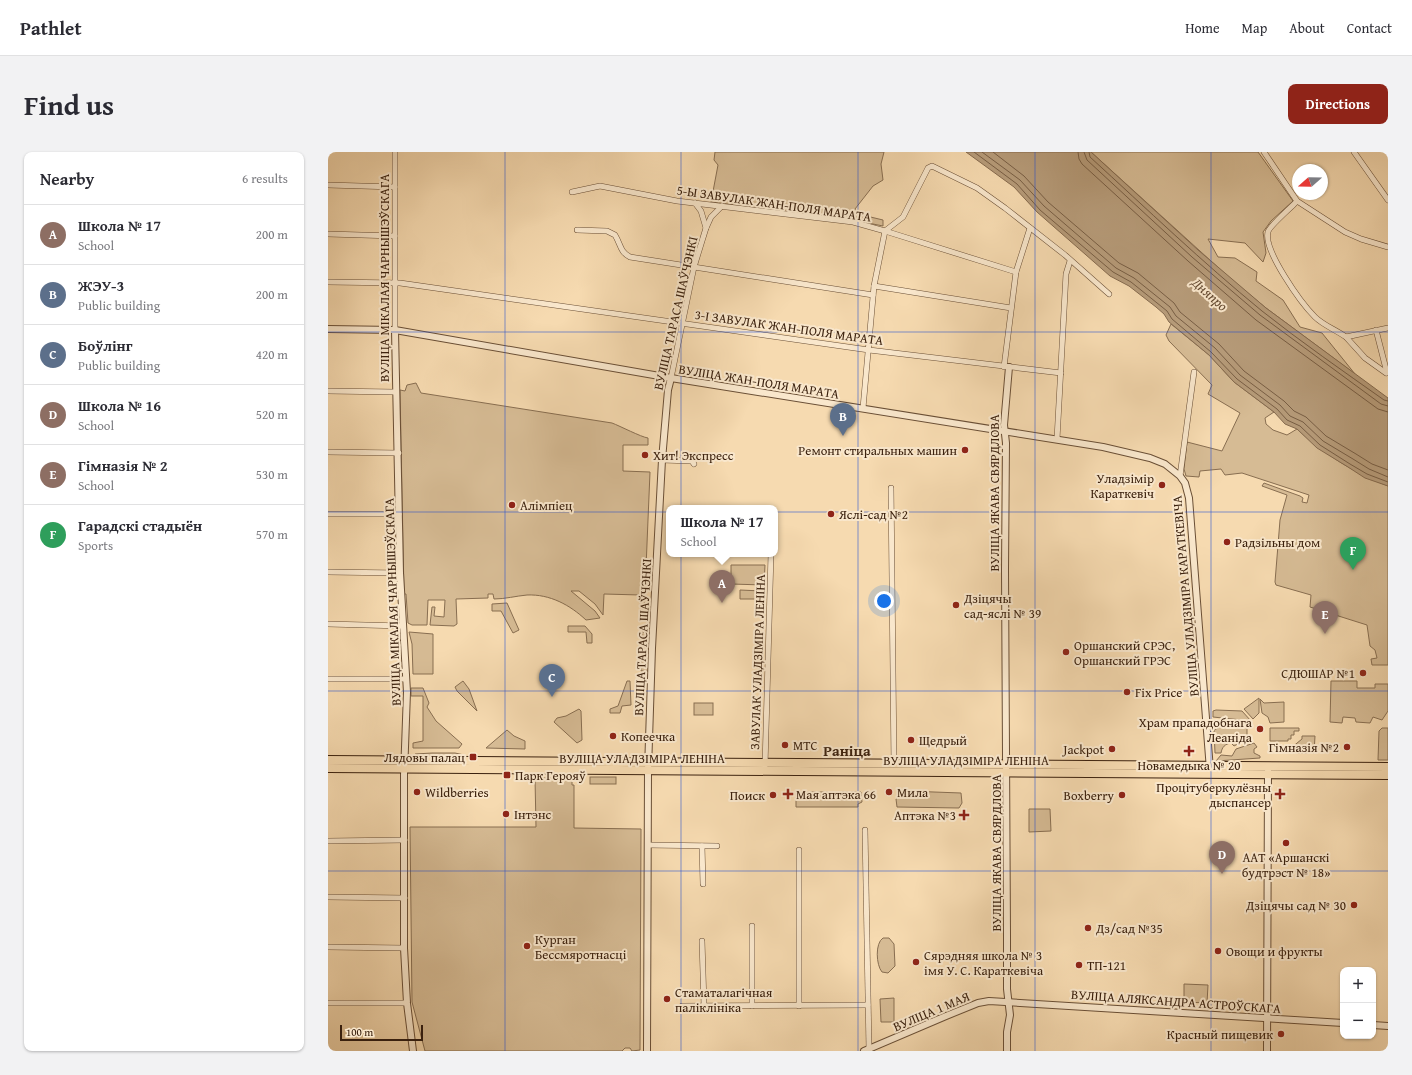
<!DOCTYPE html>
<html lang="en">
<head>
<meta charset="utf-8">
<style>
	body { margin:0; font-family:"Gentium Book Plus",serif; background:#f2f2f3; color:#2b2b33 }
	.controls { position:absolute; right:12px; bottom:12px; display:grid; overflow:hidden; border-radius:8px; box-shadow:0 1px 3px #0004 }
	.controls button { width:36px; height:36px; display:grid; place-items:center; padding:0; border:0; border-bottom:1px solid #e1e1e2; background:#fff; color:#2b2b33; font:20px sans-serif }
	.compass { position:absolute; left:964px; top:12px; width:36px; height:36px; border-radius:50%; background:#fff; box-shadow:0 1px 3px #0004; rotate:250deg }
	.scale { position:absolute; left:12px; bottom:10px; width:83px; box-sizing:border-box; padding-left:4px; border:2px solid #3b210e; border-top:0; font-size:11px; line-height:14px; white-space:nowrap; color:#3b210e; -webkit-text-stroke:3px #f9e7cc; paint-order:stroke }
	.you { position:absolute; left:556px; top:449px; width:14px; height:14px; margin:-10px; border:3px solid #fff; border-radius:50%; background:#1a73e8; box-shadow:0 0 0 6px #1a73e833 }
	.badge { display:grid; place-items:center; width:26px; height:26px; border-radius:50%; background:#8f2418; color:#fff; font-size:13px; font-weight:700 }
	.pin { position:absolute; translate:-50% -33px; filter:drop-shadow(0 1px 2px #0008) }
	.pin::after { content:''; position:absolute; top:21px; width:14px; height:12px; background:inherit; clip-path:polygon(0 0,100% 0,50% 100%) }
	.popup { position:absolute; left:338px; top:353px; width:112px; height:52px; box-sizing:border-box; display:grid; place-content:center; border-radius:8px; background:#fff; filter:drop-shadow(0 1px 3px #0005); font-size:13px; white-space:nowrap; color:#7c7c81 }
	.popup b { font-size:15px; color:#2b2b33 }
	.popup::after { content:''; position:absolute; left:50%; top:100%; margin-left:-8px; border:8px solid transparent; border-top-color:#fff }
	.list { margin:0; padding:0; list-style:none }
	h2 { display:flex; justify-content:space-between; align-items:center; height:52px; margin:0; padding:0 16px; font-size:17px }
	h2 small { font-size:13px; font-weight:400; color:#7c7c81 }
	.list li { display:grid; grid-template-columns:26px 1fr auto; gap:12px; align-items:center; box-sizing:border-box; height:60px; padding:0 16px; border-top:1px solid #e1e1e2 }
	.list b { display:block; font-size:15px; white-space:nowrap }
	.list p { margin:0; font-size:13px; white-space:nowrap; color:#7c7c81 }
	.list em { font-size:13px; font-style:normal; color:#7c7c81 }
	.map { position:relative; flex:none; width:1060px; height:899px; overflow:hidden; border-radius:8px }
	header { display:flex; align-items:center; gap:24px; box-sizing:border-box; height:56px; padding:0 20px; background:#fff; border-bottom:1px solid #e1e1e2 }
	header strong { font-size:19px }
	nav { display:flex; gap:22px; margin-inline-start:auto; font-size:14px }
	.intro { display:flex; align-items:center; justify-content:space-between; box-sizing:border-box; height:96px; padding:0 24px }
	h1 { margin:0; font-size:28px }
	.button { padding:10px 18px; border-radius:8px; background:#8f2418; color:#fff; font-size:14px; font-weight:700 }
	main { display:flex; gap:24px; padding:0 24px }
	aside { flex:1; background:#fff; border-radius:8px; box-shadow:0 1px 3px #0004 }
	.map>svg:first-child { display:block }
	.green { fill:#d6bb94; stroke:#886e51 }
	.water { fill:#b69b79; stroke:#856a4e }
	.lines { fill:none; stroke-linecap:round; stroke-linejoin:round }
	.shore { stroke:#785e44; stroke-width:1 }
	.minor-casing { stroke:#6a4f36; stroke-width:6 }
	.tertiary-casing { stroke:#6a4f36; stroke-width:8 }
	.primary-casing { stroke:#3b210e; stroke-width:10 }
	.minor { stroke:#f9e7cc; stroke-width:5 }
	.tertiary { stroke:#f9e7cc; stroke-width:6 }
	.primary { stroke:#f6dab0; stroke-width:8 }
	.grid { fill:none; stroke:#1d4ed8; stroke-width:1; stroke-opacity:0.55 }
	.poi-dot { fill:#8f2418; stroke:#f9e7cc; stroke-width:1.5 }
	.labels { text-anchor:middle; stroke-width:4; stroke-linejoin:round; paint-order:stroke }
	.street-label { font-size:13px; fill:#3b210e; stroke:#f9e7cc }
	.poi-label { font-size:13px; fill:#3b210e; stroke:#f9e7cc; text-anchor:start }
	.water-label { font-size:14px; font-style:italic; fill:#664c33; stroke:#f9e7cc }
	.quarter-label { font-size:15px; font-weight:bold; fill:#3b210e; stroke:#f9e7cc }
</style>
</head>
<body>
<header>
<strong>Pathlet</strong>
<nav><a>Home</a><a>Map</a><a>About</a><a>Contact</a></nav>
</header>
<div class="intro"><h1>Find us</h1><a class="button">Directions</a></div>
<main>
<aside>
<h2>Nearby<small>6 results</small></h2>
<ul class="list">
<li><span class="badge" style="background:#8d6e63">A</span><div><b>Школа № 17</b><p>School</p></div><em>200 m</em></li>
<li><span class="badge" style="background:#5c6f8a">B</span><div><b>ЖЭУ-3</b><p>Public building</p></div><em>200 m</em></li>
<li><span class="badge" style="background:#5c6f8a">C</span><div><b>Боўлінг</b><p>Public building</p></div><em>420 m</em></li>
<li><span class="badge" style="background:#8d6e63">D</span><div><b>Школа № 16</b><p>School</p></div><em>520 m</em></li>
<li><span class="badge" style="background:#8d6e63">E</span><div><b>Гімназія № 2</b><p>School</p></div><em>530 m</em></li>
<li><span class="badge" style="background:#2e9e5b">F</span><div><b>Гарадскі стадыён</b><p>Sports</p></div><em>570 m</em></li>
</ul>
</aside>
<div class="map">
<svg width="1060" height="899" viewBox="0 0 1060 899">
	<rect width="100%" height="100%" fill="#f6dab0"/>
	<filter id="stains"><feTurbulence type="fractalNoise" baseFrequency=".005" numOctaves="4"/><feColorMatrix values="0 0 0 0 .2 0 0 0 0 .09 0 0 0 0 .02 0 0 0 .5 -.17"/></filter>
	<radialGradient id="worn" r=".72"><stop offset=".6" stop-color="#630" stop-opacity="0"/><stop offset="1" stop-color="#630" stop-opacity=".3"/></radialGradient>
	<g class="green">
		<path d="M387 0H556L553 12 555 28 545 34 527 57 530 62 555 68V74L520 67 383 50 390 13 386 8Z"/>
		<path d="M763 0H930L965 49 943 69 935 80 938 101 935 110 917 91 880 87 890 105 907 106 929 120 928 129 955 148 972 175 994 181 1027 222 938 156 905 129Z"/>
		<path d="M843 172 881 203 906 230 946 260 937 266 938 272 945 278 959 283 969 277C996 302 1026 321 1060 334V513H1044L1043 507 1049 506 1047 498 1042 494 1039 473 982 455 983 443 948 433 947 430 952 368 959 343 934 334 936 331 972 344 975 346 974 350 979 351 981 343 914 321 897 323 893 317 872 319 871 325 858 324 856 317 859 290 894 299 912 261 880 242 884 233 841 189 838 183Z"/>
		<path d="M88 231 93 241 284 271C292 274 313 285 320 286V293H295V319L322 320 316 464H313L312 443 276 442 275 463 267 452 251 439H243L267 459 272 466 258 468C242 453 222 442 199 443 188 444 177 447 166 447L165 442H160V446L128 447 129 472 126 474 102 473 104 455H107L106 464 116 465 117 448H100L99 473H84L80 471 78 442H76L72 238 77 239 79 233Z"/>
		<path d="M403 413H437L436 433 403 432Z"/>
		<path d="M412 438 434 439V447H412Z"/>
		<path d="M179 451 191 478 185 481 173 459H164V452Z"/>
		<path d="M240 474H257L264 482V491H259L258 480H240Z"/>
		<path d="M81 480 105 482V522H85L84 492Z"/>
		<path d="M314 480 322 482 321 519H313Z"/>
		<path d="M135 529 141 537 149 559 129 539 127 535Z"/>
		<path d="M299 529H302L303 553 294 554 292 561H282V557L290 554Z"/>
		<path d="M1003 529H1029V536H1047V532H1060V559L1054 568 1045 565 1042 571 1028 570 1027 566 1015 565 1014 571 1002 570Z"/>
		<path d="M83 536H95L101 551 99 555 108 569 134 592 131 596H85V591L95 589V544H83Z"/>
		<path d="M931 546V561L925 567 916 557Z"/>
		<path d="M932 547 936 551 956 550V570L942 571 940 565 934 561Z"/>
		<rect x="366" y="551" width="19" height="12"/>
		<path d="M251 557 253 559 254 588 249 591 226 570 229 566 238 564Z"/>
		<path d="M888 558 914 559 923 569 885 565V559Z"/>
		<path d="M896 573 919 575V587L906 594 903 591C897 592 894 595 893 601H887L886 578Z"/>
		<path d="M942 576H971V579H966V583H963V587H960V589H942Z"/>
		<path d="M1054 576H1060V608H1050L1051 579Z"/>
		<path d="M179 578 186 584 197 589V597L158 596Z"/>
		<path d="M974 584H987L986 601H964L963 596 974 587Z"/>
		<path d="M926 591 929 595 926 597V601L932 604V606L888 609 893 603 904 604 908 597Z"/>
		<path d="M104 601H127L136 603V607L87 606V602Z"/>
		<rect x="262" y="625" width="26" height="7"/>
		<path d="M207 626H244V633H246V676L313 677 312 898 304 899 302 896H297L294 899H97L84 850 82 675H208Z"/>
		<path d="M579 639 633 641 634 651 631 656 569 655 568 647Z"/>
		<path d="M480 640H533L534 650 530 652V655H468V645Z"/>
		<path d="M701 657H722L723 679 701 680Z"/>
		<path d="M555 786H561L566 792 567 814 560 821 554 820C548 813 547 791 555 786Z"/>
		<path d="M856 832 880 833 879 851 856 850Z"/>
		<path d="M566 846V870H553L552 847Z"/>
	</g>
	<path class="water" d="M638 0H763L870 98 938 156 1060 246V334L1037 326 1020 315 989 296 969 277 957 272 946 260 906 230 881 203 841 170 836 162 828 155 801 134 782 124 709 60 686 35Z"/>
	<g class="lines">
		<g class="shore">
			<path d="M646 0 689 32 712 58 785 120 803 130 839 159 844 167 883 200 909 227 949 257 959 268 972 274 992 293 1022 312 1039 322 1060 330"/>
			<path d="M654 0 692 28 716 54 788 116 806 126 842 155 848 164 887 196 912 223 952 253 962 264 975 270 995 289 1025 307 1041 317 1060 325"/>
			<path d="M665 0 696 24 720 50 791 111 810 121 846 151 852 160 891 192 916 219 956 249 966 259 978 265 998 284 1028 302 1044 312 1060 318"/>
			<path d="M750 0 751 7 754 12 860 109 928 168 1050 257 1060 260"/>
			<path d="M756 0 759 8 864 105 932 163 1053 252 1060 254"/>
			<path d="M761 0 762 5C819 57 874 110 934 159 973 190 1015 219 1056 248L1060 249"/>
		</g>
		<defs>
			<g id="minor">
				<path d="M67 0V178"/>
				<path d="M936 0 969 49 1017 80 1033 87 1060 95"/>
				<path d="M1026 0 1060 48"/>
				<path d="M0 33 67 35"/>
				<path d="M244 40 272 34 349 49 525 70 557 79 688 120"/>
				<path d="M969 49C963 56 941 74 940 80 935 98 973 151 987 165 995 173 1008 178 1018 185L1060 176"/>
				<path d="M378 76 383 65 394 54"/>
				<path d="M249 78 279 79 287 83C293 93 292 100 302 105L545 143"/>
				<path d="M0 82 67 84"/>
				<path d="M0 130 72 131 541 198 733 221"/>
				<path d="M546 134 683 156"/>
				<path d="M1048 178 1059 221"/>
				<path d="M1018 185 1037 206 1058 221"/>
				<path d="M676 215 688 120 702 76"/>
				<path d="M343 226 366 115 378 76 373 59 367 51"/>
				<path d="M0 239 67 240"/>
				<path d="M535 256 546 134 557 79 575 65 600 16 604 14 649 36 677 56 737 103 781 142"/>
				<path d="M729 287 738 122 742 109"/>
				<path d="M0 300 71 301"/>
				<path d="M334 308 364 309 366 312"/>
				<path d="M852 324 866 220"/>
				<path d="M563 336 566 612"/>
				<path d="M0 362H71"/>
				<path d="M0 420 72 421"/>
				<path d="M0 472 75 474"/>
				<path d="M0 527H77"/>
				<path d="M437 614 443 402"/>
				<path d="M537 678 541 897"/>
				<path d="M0 689 77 688"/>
				<path d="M320 693 389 694"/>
				<path d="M374 694 375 732"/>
				<path d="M471 698V854"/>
				<path d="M0 745 77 746"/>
				<path d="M374 789 376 853"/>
				<path d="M0 795 76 796"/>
				<path d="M0 851H79"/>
				<path d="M354 854 540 853"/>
				<path d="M424 854V774"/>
			</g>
			<g id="tertiary">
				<path d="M0 177 67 178 343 226 775 295 822 306 837 312 852 324 857 331 861 346 882 618"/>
				<path d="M67 178 72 421 79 540 76 623V796L79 851 85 899"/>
				<path d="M1045 873 1060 874"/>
				<path d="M319 899 320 618 324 496 334 308 340 238 343 226"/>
				<path d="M536 899 618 864 650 851 661 849 1015 871"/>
				<path d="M679 899V880L682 863 679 837V784L677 418 678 291 676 273 681 215"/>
				<path d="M939 899 940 619"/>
			</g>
			<g id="primary">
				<path d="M0 608 1060 615"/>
				<path d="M0 616 1060 623"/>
			</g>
		</defs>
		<use href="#minor" class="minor-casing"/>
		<use href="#tertiary" class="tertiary-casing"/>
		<use href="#primary" class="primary-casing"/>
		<use href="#minor" class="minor"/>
		<use href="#tertiary" class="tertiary"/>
		<use href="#primary" class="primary"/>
	</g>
	<path class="grid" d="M177 0V899M353 0V899M530 0V899M707 0V899M883 0V899M0 180H1060M0 360H1060M0 539H1060M0 719H1060"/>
	<g class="poi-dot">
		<circle cx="637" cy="298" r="4"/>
		<circle cx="317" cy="303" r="4"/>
		<circle cx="834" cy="333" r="4"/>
		<circle cx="184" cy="353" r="4"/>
		<circle cx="503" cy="362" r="4"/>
		<circle cx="899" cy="390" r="4"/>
		<circle cx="628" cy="453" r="4"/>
		<circle cx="738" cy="500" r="4"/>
		<circle cx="1035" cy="521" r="4"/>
		<circle cx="799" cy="540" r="4"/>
		<circle cx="932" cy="577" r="4"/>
		<circle cx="285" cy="584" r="4"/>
		<circle cx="583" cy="588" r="4"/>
		<circle cx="457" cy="593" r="4"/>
		<circle cx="1019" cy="595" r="4"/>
		<circle cx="784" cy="597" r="4"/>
		<path d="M859 593h4v4h4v4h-4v4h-4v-4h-4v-4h4z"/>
		<rect x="141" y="601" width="8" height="8" rx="2"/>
		<rect x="175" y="619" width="8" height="8" rx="2"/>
		<circle cx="89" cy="640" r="4"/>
		<circle cx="561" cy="640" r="4"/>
		<path d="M458 636h4v4h4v4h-4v4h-4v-4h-4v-4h4z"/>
		<path d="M950 636h4v4h4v4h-4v4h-4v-4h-4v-4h4z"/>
		<circle cx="445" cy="643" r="4"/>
		<circle cx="794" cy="643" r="4"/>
		<circle cx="178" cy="662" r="4"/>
		<path d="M634 657h4v4h4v4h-4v4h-4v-4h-4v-4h4z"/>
		<circle cx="958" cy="691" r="4"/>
		<circle cx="1026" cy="753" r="4"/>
		<circle cx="760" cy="776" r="4"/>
		<circle cx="199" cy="794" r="4"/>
		<circle cx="890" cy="799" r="4"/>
		<circle cx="588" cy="810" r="4"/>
		<circle cx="751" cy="813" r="4"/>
		<circle cx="339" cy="847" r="4"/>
		<circle cx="953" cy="882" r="4"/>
	</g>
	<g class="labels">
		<g class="street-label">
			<text transform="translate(446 51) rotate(8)" y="5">5-Ы ЗАВУЛАК ЖАН-ПОЛЯ МАРАТА</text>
			<text transform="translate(56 126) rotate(-90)" y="5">ВУЛІЦА МІКАЛАЯ ЧАРНЫШЭЎСКАГА</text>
			<text transform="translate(347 161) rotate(-77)" y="5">ВУЛІЦА ТАРАСА ШАЎЧЭНКІ</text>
			<text transform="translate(461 175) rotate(8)" y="5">3-І ЗАВУЛАК ЖАН-ПОЛЯ МАРАТА</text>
			<text transform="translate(431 229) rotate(9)" y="5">ВУЛІЦА ЖАН-ПОЛЯ МАРАТА</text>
			<text transform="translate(666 341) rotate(-90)" y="5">ВУЛІЦА ЯКАВА СВЯРДЛОВА</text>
			<text transform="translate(857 444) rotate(-95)" y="5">ВУЛІЦА УЛАДЗІМІРА КАРАТКЕВІЧА</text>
			<text transform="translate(64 450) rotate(-92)" y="5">ВУЛІЦА МІКАЛАЯ ЧАРНЫШЭЎСКАГА</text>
			<text transform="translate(314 485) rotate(-87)" y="5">ВУЛІЦА ТАРАСА ШАЎЧЭНКІ</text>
			<text transform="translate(429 510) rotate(-88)" y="5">ЗАВУЛАК УЛАДЗІМІРА ЛЕНІНА</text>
			<text x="314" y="611">ВУЛІЦА УЛАДЗІМІРА ЛЕНІНА</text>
			<text x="638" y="613">ВУЛІЦА УЛАДЗІМІРА ЛЕНІНА</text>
			<text transform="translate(668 701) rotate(-90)" y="5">ВУЛІЦА ЯКАВА СВЯРДЛОВА</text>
			<text transform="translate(848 849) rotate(4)" y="5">ВУЛІЦА АЛЯКСАНДРА АСТРОЎСКАГА</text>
			<text transform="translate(603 859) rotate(-23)" y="5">ВУЛІЦА 1 МАЯ</text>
		</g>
		<g class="poi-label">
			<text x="629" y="303" text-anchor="end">Ремонт стиральных машин</text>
			<text x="325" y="308">Хит! Экспресс</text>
			<text x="826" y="331" text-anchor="end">Уладзімір<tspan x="826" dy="15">Караткевіч</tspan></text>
			<text x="192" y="358">Алімпіец</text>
			<text x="511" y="367">Яслі-сад №2</text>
			<text x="907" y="395">Радзільны дом</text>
			<text x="636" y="451">Дзіцячы<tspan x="636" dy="15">сад-яслі № 39</tspan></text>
			<text x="746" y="498">Оршанский СРЭС,<tspan x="746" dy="15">Оршанский ГРЭС</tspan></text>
			<text x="1027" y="526" text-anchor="end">СДЮШАР №1</text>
			<text x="807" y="545">Fix Price</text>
			<text x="924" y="575" text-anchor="end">Храм прападобнага<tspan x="924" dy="15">Леаніда</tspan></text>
			<text x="293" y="589">Копеечка</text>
			<text x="591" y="593">Щедрый</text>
			<text x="465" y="598">МТС</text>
			<text x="1011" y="600" text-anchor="end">Гімназія №2</text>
			<text x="776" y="602" text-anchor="end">Jackpot</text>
			<text x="137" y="610" text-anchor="end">Лядовы палац</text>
			<text x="861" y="618" text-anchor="middle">Новамедыка № 20</text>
			<text x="187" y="628">Парк Герояў</text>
			<text x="943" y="640" text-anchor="end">Процітуберкулёзны<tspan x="943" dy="15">дыспансер</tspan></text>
			<text x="97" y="645">Wildberries</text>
			<text x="569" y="645">Мила</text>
			<text x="468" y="647">Мая аптэка 66</text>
			<text x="437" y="648" text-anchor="end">Поиск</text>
			<text x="786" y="648" text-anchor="end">Boxberry</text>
			<text x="186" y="667">Інтэнс</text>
			<text x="628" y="668" text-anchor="end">Аптэка №3</text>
			<text x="958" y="710" text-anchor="middle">ААТ «Аршанскі<tspan x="958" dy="15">будтрэст № 18»</tspan></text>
			<text x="1018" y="758" text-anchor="end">Дзіцячы сад № 30</text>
			<text x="768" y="781">Дз/сад №35</text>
			<text x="207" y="792">Курган<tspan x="207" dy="15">Бессмяротнасці</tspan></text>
			<text x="898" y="804">Овощи и фрукты</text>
			<text x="596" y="808">Сярэдняя школа № 3<tspan x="596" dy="15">імя У. С. Караткевіча</tspan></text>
			<text x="759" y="818">ТП-121</text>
			<text x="347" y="845">Стаматалагічная<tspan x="347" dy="15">паліклініка</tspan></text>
			<text x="945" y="887" text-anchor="end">Красный пищевик</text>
		</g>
		<g class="water-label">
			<text transform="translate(882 142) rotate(42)" y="5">Дняпро</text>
		</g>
		<g class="quarter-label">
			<text x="519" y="604">Раніца</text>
		</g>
	</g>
	<rect width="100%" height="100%" filter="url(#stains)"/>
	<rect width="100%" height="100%" fill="url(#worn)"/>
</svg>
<div class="controls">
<button>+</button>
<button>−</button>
</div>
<svg class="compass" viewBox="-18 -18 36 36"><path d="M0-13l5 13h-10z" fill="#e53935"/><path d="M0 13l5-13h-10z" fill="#7c7c81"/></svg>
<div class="scale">100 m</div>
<div class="you"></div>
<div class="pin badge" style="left:394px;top:451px;background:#8d6e63">A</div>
<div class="popup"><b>Школа № 17</b>School</div>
<div class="pin badge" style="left:515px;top:284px;background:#5c6f8a">B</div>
<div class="pin badge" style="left:224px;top:545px;background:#5c6f8a">C</div>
<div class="pin badge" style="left:894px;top:722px;background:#8d6e63">D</div>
<div class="pin badge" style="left:997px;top:482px;background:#8d6e63">E</div>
<div class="pin badge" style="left:1025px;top:418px;background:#2e9e5b">F</div>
</div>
</main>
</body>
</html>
